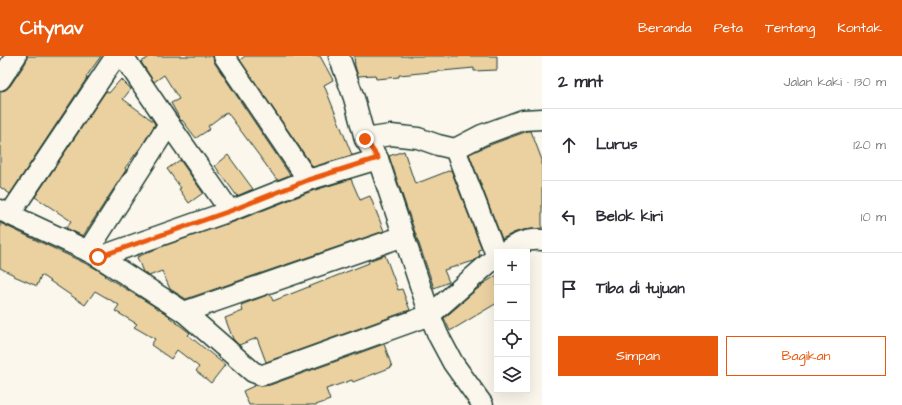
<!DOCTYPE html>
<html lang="id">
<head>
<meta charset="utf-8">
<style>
	body { margin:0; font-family:"Architects Daughter",sans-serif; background:#f7f7f7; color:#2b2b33 }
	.controls { position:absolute; right:12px; bottom:12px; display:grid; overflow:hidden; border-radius:0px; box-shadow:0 4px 16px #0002 }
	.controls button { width:36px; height:36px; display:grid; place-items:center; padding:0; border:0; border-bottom:1px solid #e1e1e2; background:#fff; color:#2b2b33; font:20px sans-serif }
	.stop { position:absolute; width:12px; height:12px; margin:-9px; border:3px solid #ea580c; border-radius:50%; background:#fff }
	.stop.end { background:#ea580c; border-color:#fff; box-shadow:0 1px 4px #0008 }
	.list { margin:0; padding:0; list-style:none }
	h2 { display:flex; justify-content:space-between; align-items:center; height:52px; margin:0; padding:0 16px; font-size:17px }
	h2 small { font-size:13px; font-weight:400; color:#7c7c81 }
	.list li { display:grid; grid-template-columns:26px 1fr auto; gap:12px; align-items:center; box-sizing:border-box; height:72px; padding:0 16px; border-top:1px solid #e1e1e2 }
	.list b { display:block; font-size:15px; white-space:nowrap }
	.list em { font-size:13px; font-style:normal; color:#7c7c81 }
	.actions { display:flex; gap:8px; padding:12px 16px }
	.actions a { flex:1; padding:9px 0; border:1px solid #ea580c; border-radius:0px; text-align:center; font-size:14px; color:#ea580c }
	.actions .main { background:#ea580c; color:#fff }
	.icon { flex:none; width:22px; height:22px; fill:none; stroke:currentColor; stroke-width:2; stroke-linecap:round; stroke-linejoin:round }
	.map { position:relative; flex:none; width:542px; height:349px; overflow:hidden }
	header { display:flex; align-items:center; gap:24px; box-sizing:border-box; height:56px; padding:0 20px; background:#ea580c; color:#fff }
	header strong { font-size:19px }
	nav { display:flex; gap:22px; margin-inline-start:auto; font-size:14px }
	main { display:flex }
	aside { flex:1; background:#fff }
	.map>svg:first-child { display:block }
	.building { fill:#ebd0a0; stroke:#1f3d34 }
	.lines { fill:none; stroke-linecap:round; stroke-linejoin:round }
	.minor-casing { stroke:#1f3d34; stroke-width:23 }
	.minor { stroke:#fbf7ec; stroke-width:20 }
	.route { stroke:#ea580c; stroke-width:5 }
</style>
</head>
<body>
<header>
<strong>Citynav</strong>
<nav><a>Beranda</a><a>Peta</a><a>Tentang</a><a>Kontak</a></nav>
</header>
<main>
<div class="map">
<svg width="542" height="349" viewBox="0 0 542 349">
	<rect width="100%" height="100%" fill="#fbf7ec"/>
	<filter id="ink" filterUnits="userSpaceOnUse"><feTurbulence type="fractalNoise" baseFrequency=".025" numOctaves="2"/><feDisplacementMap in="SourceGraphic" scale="8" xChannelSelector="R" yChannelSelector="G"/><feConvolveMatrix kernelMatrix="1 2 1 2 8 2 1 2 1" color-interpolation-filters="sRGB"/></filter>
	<g filter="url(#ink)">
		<g class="building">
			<path d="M27 0H101L86 21 87 22 10 138 0 131V35L5 34 10 30 26 6Z"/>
			<path d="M151 0H213L214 6 290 119 277 124 227 56 208 70 210 73 196 82 182 64 181 65 171 47 179 43 164 19 154 26 141 6Z"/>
			<path d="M245 0H320L333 24 324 29 352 99 313 111 240 4Z"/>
			<path d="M354 0H497V14L474 15V12L399 19V21L376 23 375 19 358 20 355 10Z"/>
			<path d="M121 23 131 33 123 43 153 65 155 68 143 88 125 112 126 114 83 180 66 172 71 165 35 141 106 35 109 37Z"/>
			<path d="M528 75H531L542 104V172L523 174 513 177 502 183 469 98 487 90Z"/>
			<path d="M404 95 415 128 451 114 482 193 478 194 480 199 474 205 444 214 449 226 434 232 389 100Z"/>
			<path d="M228 99 253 133 237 140 215 110Z"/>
			<path d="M180 104 203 137 189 147 179 133 181 132 167 113Z"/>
			<path d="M351 123 360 144 370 140 384 175 186 243 170 233 162 215 149 220 143 216 137 201 158 192 226 168 227 169 231 167 312 135Z"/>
			<path d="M0 167 93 211 106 219 105 220 170 260 169 261 190 277 188 279 225 309 211 327 196 315 199 311 177 294 171 303 151 289 155 283 134 271 137 268 115 255 119 249 95 235 85 249 41 219 37 230 14 220V219L0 212Z"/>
			<path d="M385 199 398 234 402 233 410 254 266 306 257 282 239 289 233 283 225 262 243 255 241 249 270 238 273 245 369 207 368 205Z"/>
			<path d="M497 219V247L450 275 444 262 463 246H462L476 234 482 230 481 229 483 228Z"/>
			<path d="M384 288 392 311 353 326 352 324 326 333 330 344 316 349H249L243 335 256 329 263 330 270 329Z"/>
		</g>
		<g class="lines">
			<defs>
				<g id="minor">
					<path d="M123 0 169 68 230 155"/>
					<path d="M224 0 308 124"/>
					<path d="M339 0 354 42 365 83 378 103 430 259 438 279 453 307 483 349"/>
					<path d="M0 24 16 0"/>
					<path d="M365 83 391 79 418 82 438 89 455 93 482 79 523 64 542 63"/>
					<path d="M455 93 497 201"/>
					<path d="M0 154 88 195 99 201 184 256 253 316 261 319 266 318 430 259 497 200"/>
					<path d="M10 158 116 0"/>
					<path d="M88 195 169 68"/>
					<path d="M504 196C517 187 526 183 542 184"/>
					<path d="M99 201 230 155 308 124 378 103"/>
					<path d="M184 256 404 180"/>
				</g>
			</defs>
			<use href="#minor" class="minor-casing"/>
			<use href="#minor" class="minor"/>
		</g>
	</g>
	<g class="lines" filter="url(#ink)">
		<path class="route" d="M98 201 230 155 308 124 378 102 365 83"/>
	</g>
</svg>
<div class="controls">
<button>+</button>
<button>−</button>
<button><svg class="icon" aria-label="locate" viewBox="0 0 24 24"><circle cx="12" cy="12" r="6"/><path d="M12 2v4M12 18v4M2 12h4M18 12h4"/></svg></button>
<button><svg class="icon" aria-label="layers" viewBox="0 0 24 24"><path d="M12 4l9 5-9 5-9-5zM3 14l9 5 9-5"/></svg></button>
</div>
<div class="stop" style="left:98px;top:201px"></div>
<div class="stop end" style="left:365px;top:83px"></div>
</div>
<aside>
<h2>2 mnt<small>Jalan kaki · 130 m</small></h2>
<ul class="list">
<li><svg class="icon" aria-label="ahead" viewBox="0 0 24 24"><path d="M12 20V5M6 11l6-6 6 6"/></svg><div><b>Lurus</b></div><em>120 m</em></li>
<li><svg class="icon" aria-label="left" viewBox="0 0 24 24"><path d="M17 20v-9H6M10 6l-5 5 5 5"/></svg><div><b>Belok kiri</b></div><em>10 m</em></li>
<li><svg class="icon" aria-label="arrive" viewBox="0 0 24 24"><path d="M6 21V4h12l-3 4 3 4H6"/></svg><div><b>Tiba di tujuan</b></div></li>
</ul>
<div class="actions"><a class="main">Simpan</a><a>Bagikan</a></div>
</aside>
</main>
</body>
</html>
